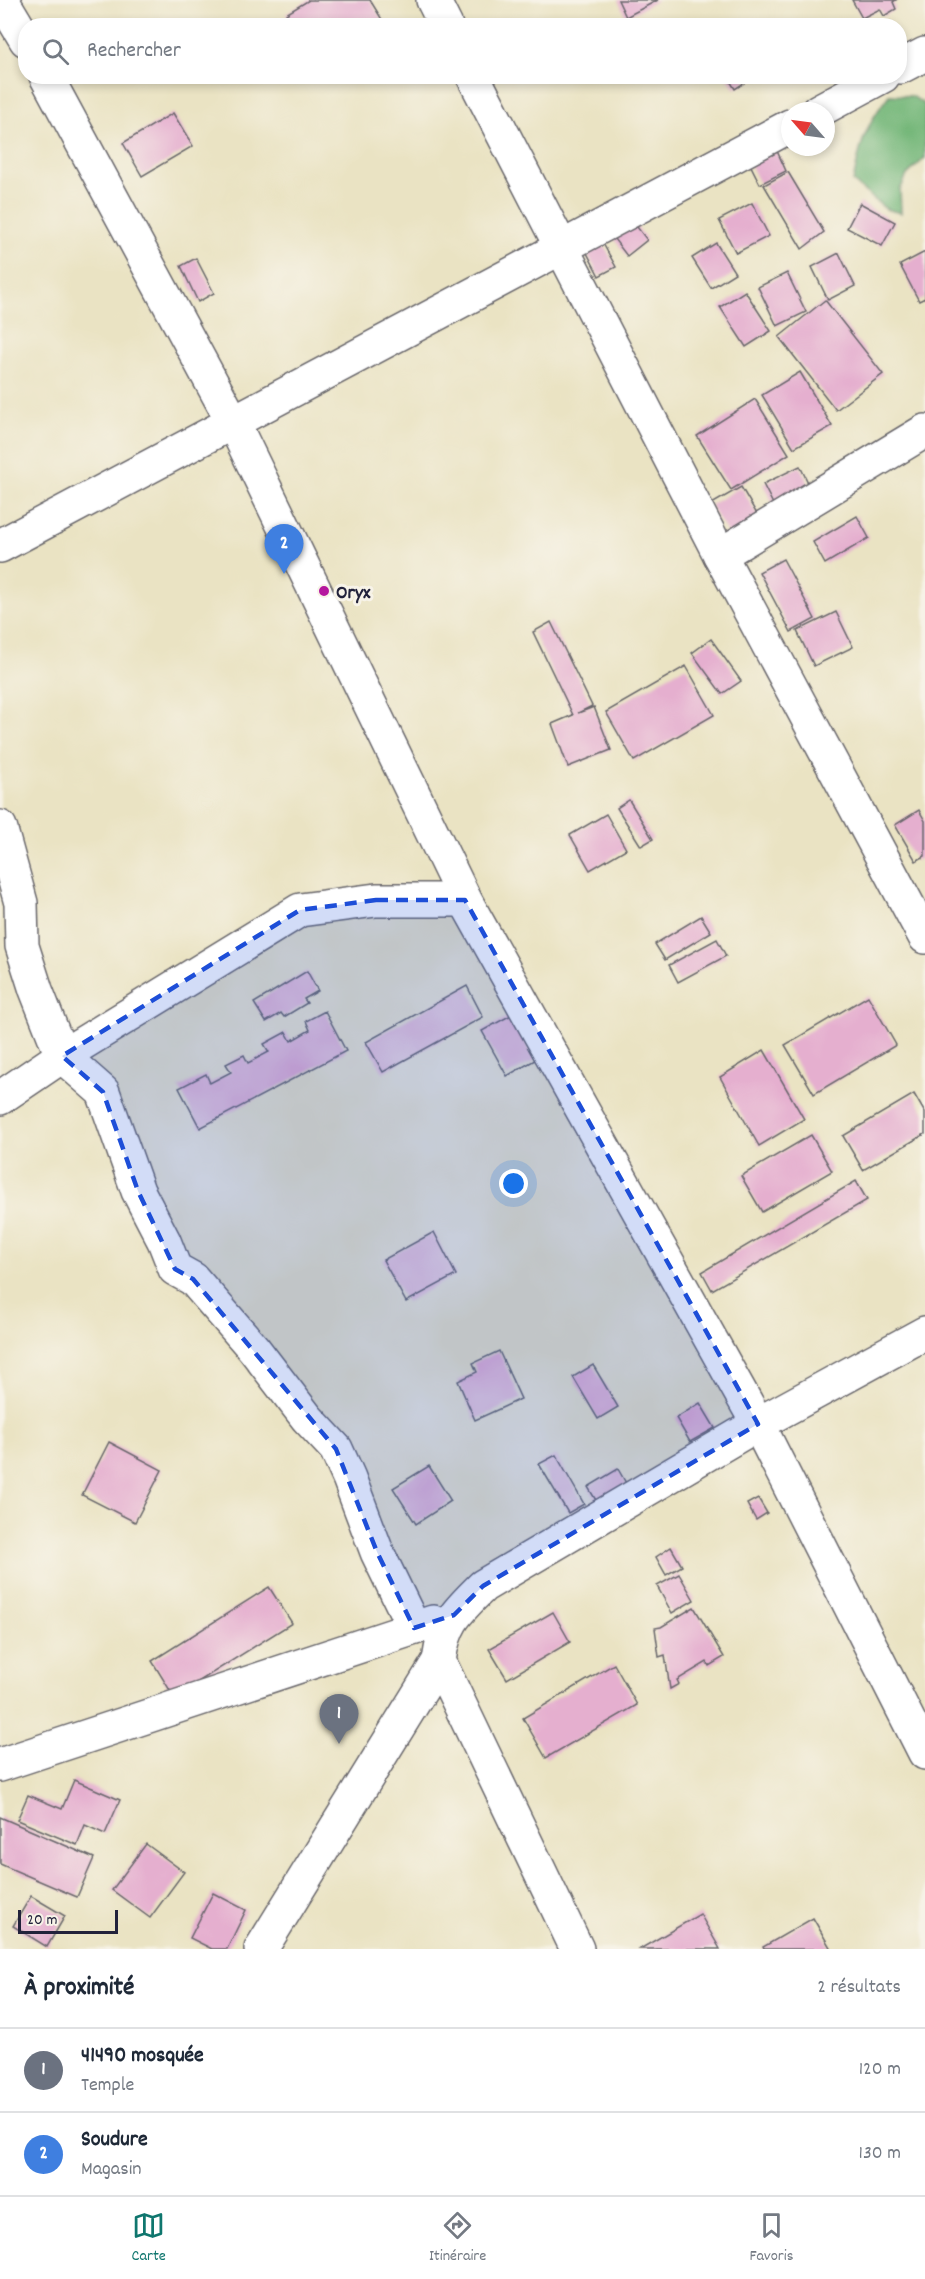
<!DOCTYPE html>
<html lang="fr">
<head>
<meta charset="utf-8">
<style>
	body { margin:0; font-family:Dekko,sans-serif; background:#f6f6f7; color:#1f2937 }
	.compass { position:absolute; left:781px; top:102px; width:54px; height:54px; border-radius:50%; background:#fff; box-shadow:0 3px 9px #0003; rotate:298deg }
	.scale { position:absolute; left:18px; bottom:15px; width:100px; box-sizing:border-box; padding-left:6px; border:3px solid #22223b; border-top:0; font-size:16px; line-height:21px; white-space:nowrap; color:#22223b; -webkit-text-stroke:4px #f7f3e8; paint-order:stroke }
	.you { position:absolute; left:514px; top:1184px; width:21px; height:21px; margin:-15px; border:4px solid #fff; border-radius:50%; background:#1a73e8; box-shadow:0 0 0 9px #1a73e833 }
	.badge { display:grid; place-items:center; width:39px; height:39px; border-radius:50%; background:#0f766e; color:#fff; font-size:20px; font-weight:700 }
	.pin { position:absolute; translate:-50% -50px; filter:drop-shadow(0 2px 3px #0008) }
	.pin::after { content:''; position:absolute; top:32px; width:21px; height:18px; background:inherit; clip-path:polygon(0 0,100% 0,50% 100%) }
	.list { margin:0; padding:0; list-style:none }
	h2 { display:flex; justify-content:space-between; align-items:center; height:78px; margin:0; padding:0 24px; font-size:26px }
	h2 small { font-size:20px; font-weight:400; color:#747a83 }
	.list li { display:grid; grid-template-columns:39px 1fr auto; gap:18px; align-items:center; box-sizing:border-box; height:84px; padding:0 24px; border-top:2px solid #e0e1e3 }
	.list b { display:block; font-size:22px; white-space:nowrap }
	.list p { margin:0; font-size:20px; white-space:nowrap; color:#747a83 }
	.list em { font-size:20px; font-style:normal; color:#747a83 }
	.icon { flex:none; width:33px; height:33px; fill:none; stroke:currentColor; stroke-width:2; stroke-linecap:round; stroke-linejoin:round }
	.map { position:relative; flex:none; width:925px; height:1949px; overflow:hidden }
	.search { position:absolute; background:#fff; box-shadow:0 3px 9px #0003; left:18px; right:18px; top:18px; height:66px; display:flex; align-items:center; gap:15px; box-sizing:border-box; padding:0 21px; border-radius:24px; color:#747a83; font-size:22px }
	.sheet { height:246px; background:#fff }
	nav { display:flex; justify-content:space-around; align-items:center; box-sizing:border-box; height:84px; border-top:2px solid #e0e1e3; background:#fff; font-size:16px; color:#747a83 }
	nav a { display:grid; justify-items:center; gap:3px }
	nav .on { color:#0f766e }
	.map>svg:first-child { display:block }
	.forest { fill:#75b779; stroke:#4c6c5a; stroke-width:1.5 }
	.building { fill:#e5afcf }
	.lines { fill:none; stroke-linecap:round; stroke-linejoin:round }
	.minor-casing { stroke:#68666b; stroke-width:36 }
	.minor { stroke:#fff; stroke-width:33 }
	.marked { fill:#1d4ed8; fill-opacity:0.2; stroke:#1d4ed8; stroke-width:4.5; stroke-dasharray:12 8; stroke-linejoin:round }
	.poi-dot { fill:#b5179e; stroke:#f7f3e8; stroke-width:2 }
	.labels { text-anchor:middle; stroke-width:6; stroke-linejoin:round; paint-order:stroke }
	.poi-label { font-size:20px; font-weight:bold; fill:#22223b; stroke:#f7f3e8; text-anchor:start }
</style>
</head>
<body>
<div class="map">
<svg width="925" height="1949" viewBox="0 0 925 1949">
	<rect width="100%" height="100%" fill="#f7f3e8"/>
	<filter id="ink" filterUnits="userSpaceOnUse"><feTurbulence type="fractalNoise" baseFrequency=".0167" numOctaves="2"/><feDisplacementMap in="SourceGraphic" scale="12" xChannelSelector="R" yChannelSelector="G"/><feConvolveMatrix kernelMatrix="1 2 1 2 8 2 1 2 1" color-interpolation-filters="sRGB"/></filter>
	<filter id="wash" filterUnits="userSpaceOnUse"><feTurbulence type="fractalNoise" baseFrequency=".008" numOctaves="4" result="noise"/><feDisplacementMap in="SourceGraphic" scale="24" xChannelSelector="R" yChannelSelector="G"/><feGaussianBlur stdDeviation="1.35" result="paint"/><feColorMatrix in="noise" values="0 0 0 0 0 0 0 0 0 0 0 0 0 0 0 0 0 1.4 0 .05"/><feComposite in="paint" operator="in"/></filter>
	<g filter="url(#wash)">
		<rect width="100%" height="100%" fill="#eae3c3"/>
		<path class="forest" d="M889 95 912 96 925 105V158L907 175 900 190 901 213 886 209 853 182C861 142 864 128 889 95Z"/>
		<g id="blocks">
			<g class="building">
				<path d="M309 0H370L386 26H293L286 14Z"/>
				<path d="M618 0H658L626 17Z"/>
				<path d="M852 0H896L893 2 896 9 884 16 880 9 862 18Z"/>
				<path d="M727 76H755L735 89Z"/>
				<path d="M173 113 193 146 142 176 123 143Z"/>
				<path d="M777 151 786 171 760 184 750 164Z"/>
				<path d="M788 172 824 232 802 249 764 185Z"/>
				<path d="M752 203 769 236 736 253 719 220Z"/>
				<path d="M860 203 895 222 882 246 847 228Z"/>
				<path d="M634 223 647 240 627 256 614 239Z"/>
				<path d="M601 240 616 267 599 276 585 249Z"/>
				<path d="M716 243 735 273 711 288 692 258Z"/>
				<path d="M925 252V298L919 301 900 265Z"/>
				<path d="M839 253 855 286 828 300 812 267Z"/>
				<path d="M196 258 214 293 198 302 181 266Z"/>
				<path d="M787 273 806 312 777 326 758 287Z"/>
				<path d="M745 291 771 331 746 347 720 307Z"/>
				<path d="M825 300 883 374 836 410 779 337Z"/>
				<path d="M800 372 832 426 794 448 762 395Z"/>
				<path d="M755 399 789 454 731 490 697 436Z"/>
				<path d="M800 466 813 493 777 512 763 484Z"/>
				<path d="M741 487 761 521 731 539 710 505Z"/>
				<path d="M857 516 869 538 825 564 813 542Z"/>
				<path d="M783 559 815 619 791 632 759 572Z"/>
				<path d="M836 612 853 647 814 666 797 631Z"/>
				<path d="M551 622 592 706 578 713 594 707 611 750 568 767 552 724 573 715 533 632Z"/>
				<path d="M711 639 741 681 722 694 692 653Z"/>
				<path d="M686 666 714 715 634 761 606 712Z"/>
				<path d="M629 800 653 839 641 846 617 808Z"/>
				<path d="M919 810 925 821V856L916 861 895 825Z"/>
				<path d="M606 814 626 849 590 870 570 835Z"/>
				<path d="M701 916 711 932 665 960 655 944Z"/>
				<path d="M717 939 726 956 678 982 669 965Z"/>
				<path d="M307 971 318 991 304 999 307 1003 284 1017 281 1013 266 1022 254 1003Z"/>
				<path d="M467 986 483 1017 383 1072 366 1042Z"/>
				<path d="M868 996 896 1045 814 1094 785 1045Z"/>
				<path d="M325 1011 346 1051 200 1128 179 1088 206 1074 210 1083 231 1072 226 1064 244 1055 248 1063 269 1052 264 1044 286 1032 291 1041 310 1030 306 1021Z"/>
				<path d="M511 1015 535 1060 507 1076 482 1031Z"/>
				<path d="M764 1050 804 1119 759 1146 720 1077Z"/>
				<path d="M914 1094 925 1113V1134L863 1170 843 1136Z"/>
				<path d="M811 1135 832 1171 762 1212 741 1176Z"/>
				<path d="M856 1181 867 1200 712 1290 702 1272Z"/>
				<path d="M434 1232 456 1275 406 1302 383 1260Z"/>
				<path d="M499 1351 521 1399 475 1420 458 1381 477 1372 473 1363Z"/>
				<path d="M593 1365 618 1407 598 1419 573 1377Z"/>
				<path d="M700 1403 715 1428 690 1442 676 1418Z"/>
				<path d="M109 1442 162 1470 135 1522 82 1495Z"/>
				<path d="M556 1455 584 1504 568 1513 539 1464Z"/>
				<path d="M429 1466 451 1501 416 1524 393 1488Z"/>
				<path d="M618 1469 627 1485 597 1502 588 1487Z"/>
				<path d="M758 1498 767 1513 756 1520 747 1504Z"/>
				<path d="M671 1547 682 1566 666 1575 656 1557Z"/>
				<path d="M679 1574 694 1600 672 1613 657 1586Z"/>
				<path d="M269 1587 292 1623 174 1697 152 1661Z"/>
				<path d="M694 1607 724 1657 709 1666 707 1662 677 1680 679 1684 670 1689 665 1655 659 1657 655 1628 661 1627Z"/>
				<path d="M553 1612 570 1642 507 1679 489 1649Z"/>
				<path d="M614 1664 637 1705 546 1758 523 1718Z"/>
				<path d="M74 1780 120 1800 105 1834 85 1825 77 1845 17 1820 28 1795 62 1809Z"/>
				<path d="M0 1817 94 1858 77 1897 0 1864Z"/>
				<path d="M146 1844 184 1872 150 1918 112 1890Z"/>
				<path d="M213 1893 246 1910 227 1949H212L190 1938Z"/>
				<path d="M31 1896 65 1916 47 1947 13 1926Z"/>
				<path d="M700 1914 720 1949H640Z"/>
				<path d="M813 1918 831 1949H764L763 1947Z"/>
			</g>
		</g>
	</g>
	<g filter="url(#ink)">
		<use href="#blocks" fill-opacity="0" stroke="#68666b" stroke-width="1.5"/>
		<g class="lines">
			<defs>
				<g id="minor">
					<path d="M2 0 26 40"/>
					<path d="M433 0 446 26"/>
					<path d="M900 67 925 54"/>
					<path d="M46 76 233 422 465 900 758 1424 925 1753"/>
					<path d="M473 76 720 555 925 937"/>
					<path d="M818 111 883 76"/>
					<path d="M0 546 790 126"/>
					<path d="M720 555 925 431"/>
					<path d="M0 827 21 903 22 946 36 990 62 1056 103 1092 138 1191 164 1241 175 1269 193 1279 254 1349 307 1418 336 1449 349 1478 377 1552 414 1628"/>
					<path d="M0 1098 62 1056 300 910 376 900H465"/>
					<path d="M0 1765 433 1622"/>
					<path d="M261 1949 439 1661"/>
					<path d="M577 1949 439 1661C444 1622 457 1612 483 1586L758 1424 925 1333"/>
				</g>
			</defs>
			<use href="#minor" class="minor-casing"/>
			<use href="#minor" class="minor"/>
		</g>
	</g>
	<path class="marked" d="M376 900H465L758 1424 483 1586 454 1615 414 1628 377 1552 336 1449 193 1279 175 1269 138 1191 103 1092 62 1056 300 910Z"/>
	<circle class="poi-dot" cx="324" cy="591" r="6"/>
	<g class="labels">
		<g class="poi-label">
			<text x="336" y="598">Oryx</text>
		</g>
	</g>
</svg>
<svg class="compass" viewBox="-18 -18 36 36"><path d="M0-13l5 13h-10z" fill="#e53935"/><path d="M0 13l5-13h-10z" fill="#747a83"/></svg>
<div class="scale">20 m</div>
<div class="you"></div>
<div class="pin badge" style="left:339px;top:1744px;background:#6b7280">1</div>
<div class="pin badge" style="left:284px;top:574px;background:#3f7fe0">2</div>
<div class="search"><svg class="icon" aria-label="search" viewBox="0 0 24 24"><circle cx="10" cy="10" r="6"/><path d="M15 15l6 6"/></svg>Rechercher</div>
</div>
<section class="sheet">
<h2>À proximité<small>2 résultats</small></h2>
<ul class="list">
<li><span class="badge" style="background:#6b7280">1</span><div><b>41490 mosquée</b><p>Temple</p></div><em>120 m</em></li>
<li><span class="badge" style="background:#3f7fe0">2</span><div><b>Soudure</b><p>Magasin</p></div><em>130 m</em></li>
</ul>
</section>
<nav>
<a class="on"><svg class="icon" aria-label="map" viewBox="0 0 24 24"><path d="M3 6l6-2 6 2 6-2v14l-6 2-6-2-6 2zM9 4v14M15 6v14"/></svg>Carte</a>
<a><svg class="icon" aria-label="directions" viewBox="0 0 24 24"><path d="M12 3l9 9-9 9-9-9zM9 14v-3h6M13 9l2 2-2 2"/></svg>Itinéraire</a>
<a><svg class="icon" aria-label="saved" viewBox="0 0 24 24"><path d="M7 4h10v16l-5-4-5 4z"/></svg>Favoris</a>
</nav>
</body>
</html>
